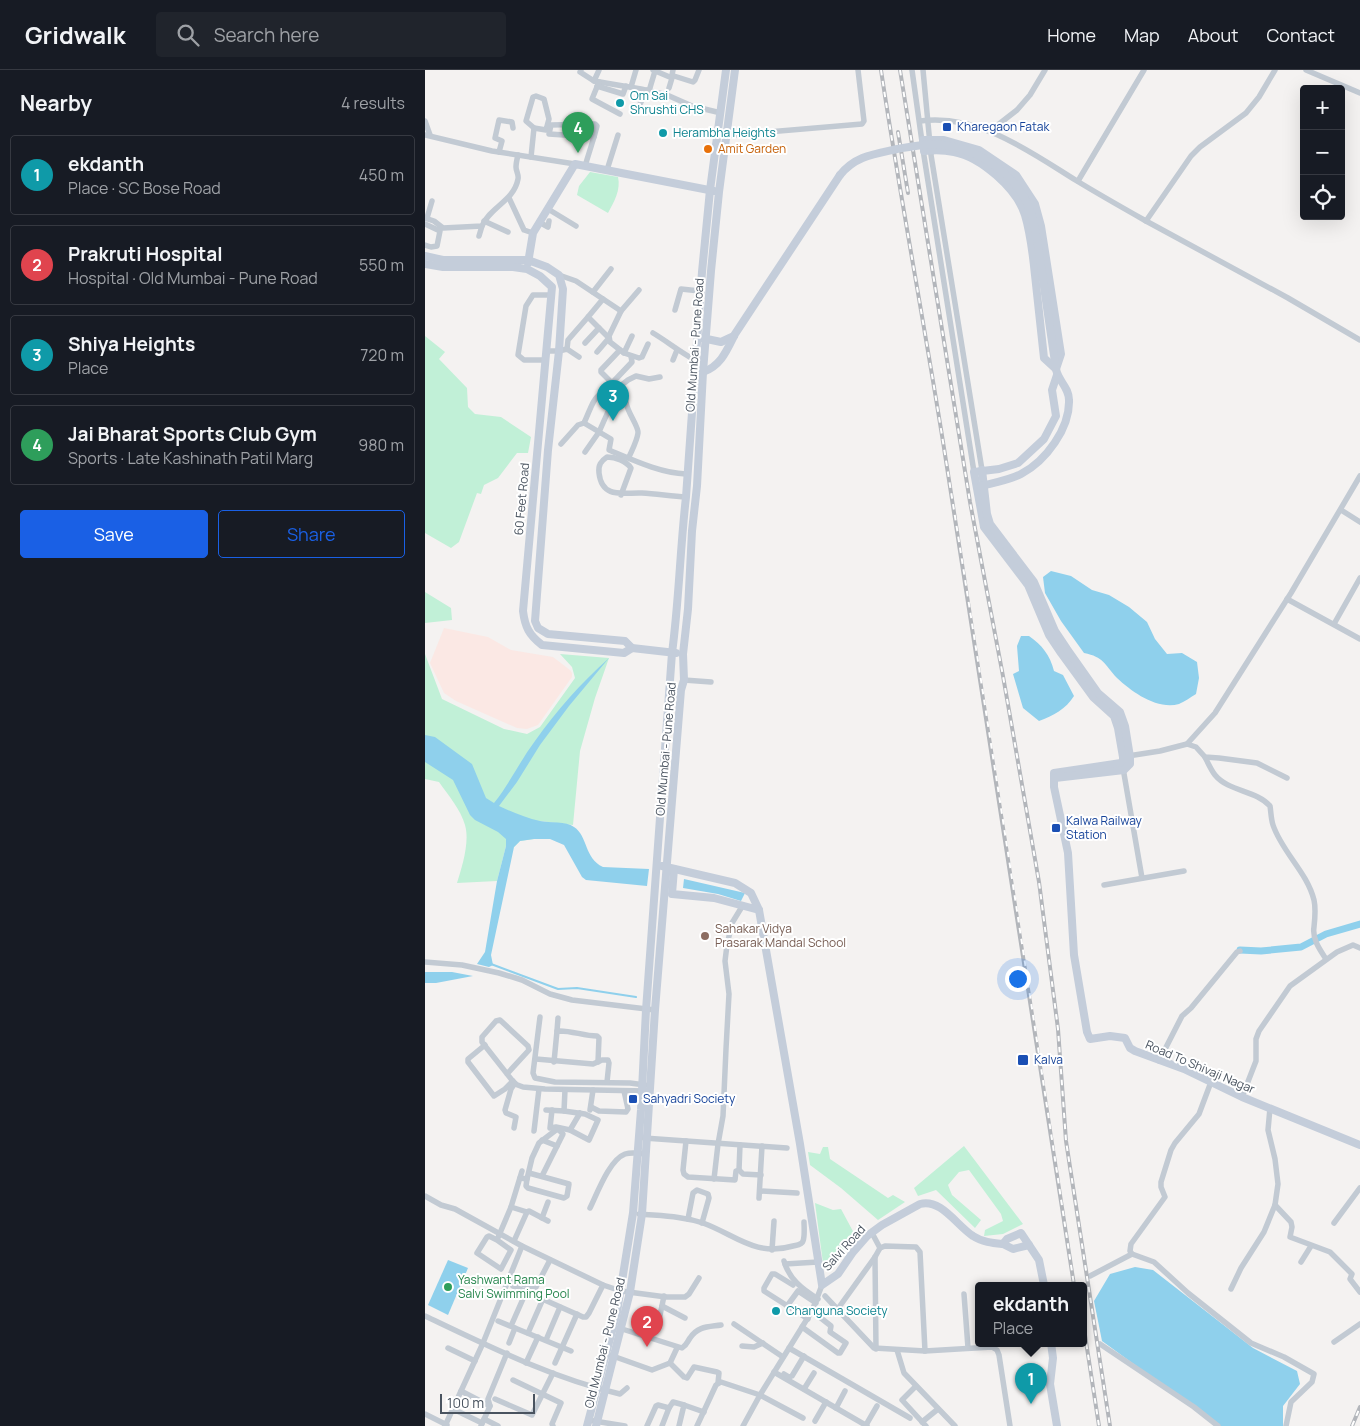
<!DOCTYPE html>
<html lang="en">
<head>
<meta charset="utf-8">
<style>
	body { margin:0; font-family:Manrope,sans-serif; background:#20242c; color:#f1f3f6 }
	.controls { position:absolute; right:15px; top:15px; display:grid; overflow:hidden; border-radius:5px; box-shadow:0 5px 20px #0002 }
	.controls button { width:45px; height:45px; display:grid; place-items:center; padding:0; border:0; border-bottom:1px solid #363941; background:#171b24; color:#f1f3f6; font:25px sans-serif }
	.scale { position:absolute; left:15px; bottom:12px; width:95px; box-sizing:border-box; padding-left:5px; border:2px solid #49535f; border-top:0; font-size:14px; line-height:18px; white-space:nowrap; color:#49535f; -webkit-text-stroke:4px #fff; paint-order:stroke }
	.you { position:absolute; left:592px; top:908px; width:18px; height:18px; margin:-12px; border:4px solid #fff; border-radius:50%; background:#1a73e8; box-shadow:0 0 0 8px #1a73e833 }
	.badge { display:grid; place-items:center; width:32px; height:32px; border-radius:50%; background:#1a60e5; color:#fff; font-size:16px; font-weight:700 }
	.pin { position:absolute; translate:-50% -41px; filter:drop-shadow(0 1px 2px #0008) }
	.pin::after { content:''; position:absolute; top:26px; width:18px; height:15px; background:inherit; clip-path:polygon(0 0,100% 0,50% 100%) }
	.popup { position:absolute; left:550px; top:1212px; width:112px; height:65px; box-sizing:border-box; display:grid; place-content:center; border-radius:5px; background:#171b24; filter:drop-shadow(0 1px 4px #0005); font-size:16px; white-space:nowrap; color:#9ea1a6 }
	.popup b { font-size:19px; color:#f1f3f6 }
	.popup::after { content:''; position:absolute; left:50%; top:100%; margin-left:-10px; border:10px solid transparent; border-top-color:#171b24 }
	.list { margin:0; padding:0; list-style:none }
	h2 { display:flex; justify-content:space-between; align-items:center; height:65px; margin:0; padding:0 20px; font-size:21px }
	h2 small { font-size:16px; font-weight:400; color:#9ea1a6 }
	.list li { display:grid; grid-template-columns:32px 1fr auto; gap:15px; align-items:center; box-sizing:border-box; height:80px; margin:0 10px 10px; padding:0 10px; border:1px solid #363941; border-radius:5px }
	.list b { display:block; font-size:19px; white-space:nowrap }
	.list p { margin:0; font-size:16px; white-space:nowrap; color:#9ea1a6 }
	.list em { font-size:16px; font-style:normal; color:#9ea1a6 }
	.actions { display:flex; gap:10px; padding:15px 20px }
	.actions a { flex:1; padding:11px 0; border:1px solid #1a60e5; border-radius:5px; text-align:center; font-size:18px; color:#1a60e5 }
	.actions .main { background:#1a60e5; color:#fff }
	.icon { flex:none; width:28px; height:28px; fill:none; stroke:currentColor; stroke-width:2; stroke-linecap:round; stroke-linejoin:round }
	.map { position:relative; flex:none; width:935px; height:1356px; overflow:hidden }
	header { display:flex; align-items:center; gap:30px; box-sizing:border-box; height:70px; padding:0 25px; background:#171b24; border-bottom:1px solid #363941 }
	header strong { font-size:24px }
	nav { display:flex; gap:28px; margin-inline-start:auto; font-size:18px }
	.search { width:350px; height:45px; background:#20242c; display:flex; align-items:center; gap:12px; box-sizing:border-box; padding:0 18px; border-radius:5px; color:#9ea1a6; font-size:19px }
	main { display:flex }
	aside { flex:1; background:#171b24 }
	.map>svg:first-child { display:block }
	.medical { fill:#fbe8e4 }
	.green { fill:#c1f0d7 }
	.water { fill:#8fd0ec }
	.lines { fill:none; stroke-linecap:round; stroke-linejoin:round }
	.stream { stroke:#8fd0ec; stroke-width:2 }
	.canal { stroke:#8fd0ec; stroke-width:7 }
	.street { stroke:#c2cad3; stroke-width:5.5 }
	.secondary { stroke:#c4cdda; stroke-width:8 }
	.rail-casing { stroke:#b3b6bb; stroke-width:4 }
	.rail { stroke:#fff; stroke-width:2; stroke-dasharray:5.5; stroke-linecap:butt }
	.secondary-bridge { stroke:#c4cdda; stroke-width:8 }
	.culture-dot { fill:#0f9aa8; stroke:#fff; stroke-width:2 }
	.transit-dot { fill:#1a4fb4; stroke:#fff; stroke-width:2 }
	.food-dot { fill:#e8710a; stroke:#fff; stroke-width:2 }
	.education-dot { fill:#8d6e63; stroke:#fff; stroke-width:2 }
	.leisure-dot { fill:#2e9e5b; stroke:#fff; stroke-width:2 }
	.labels { text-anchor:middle; stroke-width:4; stroke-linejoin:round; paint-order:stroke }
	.culture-label { font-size:12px; fill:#0d838f; stroke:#fff; text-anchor:start }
	.transit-label { font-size:12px; fill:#164399; stroke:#fff; text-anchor:start }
	.food-label { font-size:12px; fill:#c56008; stroke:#fff; text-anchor:start }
	.street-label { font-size:12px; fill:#49535f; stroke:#fff }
	.education-label { font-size:12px; fill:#785e54; stroke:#fff; text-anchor:start }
	.leisure-label { font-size:12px; fill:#27864d; stroke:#fff; text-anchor:start }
</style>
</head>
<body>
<header>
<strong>Gridwalk</strong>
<div class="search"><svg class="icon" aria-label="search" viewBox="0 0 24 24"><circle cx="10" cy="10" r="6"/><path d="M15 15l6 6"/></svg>Search here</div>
<nav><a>Home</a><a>Map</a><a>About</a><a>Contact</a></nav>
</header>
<main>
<aside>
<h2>Nearby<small>4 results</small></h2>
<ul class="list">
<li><span class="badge" style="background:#0f9aa8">1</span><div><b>ekdanth</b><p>Place · SC Bose Road</p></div><em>450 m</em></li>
<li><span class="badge" style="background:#e0444e">2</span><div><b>Prakruti Hospital</b><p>Hospital · Old Mumbai - Pune Road</p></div><em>550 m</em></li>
<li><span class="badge" style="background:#0f9aa8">3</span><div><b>Shiya Heights</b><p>Place</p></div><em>720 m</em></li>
<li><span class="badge" style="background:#2e9e5b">4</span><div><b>Jai Bharat Sports Club Gym</b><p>Sports · Late Kashinath Patil Marg</p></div><em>980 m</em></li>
</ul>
<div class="actions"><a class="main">Save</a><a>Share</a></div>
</aside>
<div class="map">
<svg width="935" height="1356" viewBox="0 0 935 1356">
	<rect width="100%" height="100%" fill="#f4f2f1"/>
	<path class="medical" d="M19 558 63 567 86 580 128 587 145 600 147 603V607L113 655 102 659 92 658 31 631 19 623 5 593Z"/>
	<g class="green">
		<path d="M165 102 193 107C196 120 189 132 183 143L152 125 154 116Z"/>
		<path d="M0 266 20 282 14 289 42 318 43 337 50 344 76 347 106 367 103 383H92L73 408 59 415 56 424 52 423 34 472 26 478 0 463Z"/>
		<path d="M0 522 26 538 27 550 0 553Z"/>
		<path d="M0 584 17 629 79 659 102 664 115 657 150 608 147 597 135 584 184 588 170 628 155 681 148 755 115 751 109 769 95 771 89 777 81 776 72 811 32 813C37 797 45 772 40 755 36 740 23 725 14 712L0 709Z"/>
		<path d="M539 1076 598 1154 578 1164 559 1166 560 1160 578 1151 576 1144 544 1100 534 1102 523 1115 527 1125 556 1150 550 1158 511 1120 493 1126 489 1118Z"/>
		<path d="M398 1077H403L405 1089 463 1128 468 1125 480 1132 453 1150 416 1118 385 1095 383 1082 395 1084Z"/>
		<path d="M390 1133 408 1140 416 1139 430 1165 405 1198 398 1193Z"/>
	</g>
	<g class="water">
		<path d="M626 501 646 506 667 520 684 525 704 537 722 552 730 569 742 584 757 583 772 592 774 608 771 624C766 627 759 632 754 634 732 640 707 622 692 608 679 594 679 587 659 583L636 551 620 523 618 507Z"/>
		<path d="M596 566H604C617 575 625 585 629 601L638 605 649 626C641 639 628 646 614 651L598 638 588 604 594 601 592 576Z"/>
		<path d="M184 588 144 636 115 675 92 712 74 736C87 742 101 748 115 751 125 753 141 751 149 757 163 766 159 788 178 797L224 799 222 816 161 810 157 807 139 775 125 769H109L95 771 89 777 66 885 68 895 64 897 52 894 60 882 72 811 81 776V769L73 762 50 750 45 745 28 710 0 692V665L10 667 47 694 61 728 69 733C85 713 95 691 110 671 132 640 156 613 184 588Z"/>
		<path d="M259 809 320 823 316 831 293 824 258 818Z"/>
		<path d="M0 902H27L48 906 11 913H0Z"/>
		<path d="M23 1190 43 1198 23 1245 3 1235Z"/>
		<path d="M710 1197 728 1200 828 1278 872 1301 875 1314 858 1336V1356H794L677 1271 669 1231 685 1204Z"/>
	</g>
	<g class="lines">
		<path class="stream" d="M66 894 133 919 152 918 211 927"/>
		<path class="canal" d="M815 880 836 881 876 877 901 864 935 854"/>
		<g class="street">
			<path d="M156 0 155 2 169 11 216 19 242 25 267 36 296 43"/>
			<path d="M228 0 247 8 244 18"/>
			<path d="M248 0 247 5 249 6 268 12 270 10 274 0"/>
			<path d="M487 0 499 86 549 402"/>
			<path d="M498 0 506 85 557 400"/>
			<path d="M881 0 935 23"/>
			<path d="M169 11 174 0"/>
			<path d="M174 12 167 29 195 44"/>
			<path d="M172 16 198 24 201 16"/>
			<path d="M206 17 211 0"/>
			<path d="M224 21 230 1"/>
			<path d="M111 26 119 29 124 49 121 60 109 58 101 51 108 27Z"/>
			<path d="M212 40 222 20"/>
			<path d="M0 51 5 65"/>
			<path d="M495 51C553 43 605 82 652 111 675 125 698 138 721 151L766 86 775 77 821 43 834 27 850 0"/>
			<path d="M170 54 172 56 169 67 124 64 126 55Z"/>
			<path d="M565 61 592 40 605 25 620 0"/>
			<path d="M0 65 67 81 150 94"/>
			<path d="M297 66 437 54 439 51 433 0"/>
			<path d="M74 82 77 71 70 68 74 50 87 52 88 58"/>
			<path d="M106 87 109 58"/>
			<path d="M160 96 169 67"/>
			<path d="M182 100 193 65"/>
			<path d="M653 111 719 0"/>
			<path d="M84 128 99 160 108 163"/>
			<path d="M123 139 151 156"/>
			<path d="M0 148 9 151 18 158 57 156C65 137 89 131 93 109 94 105 91 101 91 97 91 93 92 89 93 85"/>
			<path d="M2 148 7 131"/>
			<path d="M59 151 83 162"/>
			<path d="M721 151 863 228 935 270"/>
			<path d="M114 152 123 157 124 151"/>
			<path d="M0 154 15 161 12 176 6 177 0 175"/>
			<path d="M54 166 57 156"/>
			<path d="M134 205 151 211 196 241 214 220"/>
			<path d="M168 222 186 199"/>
			<path d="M250 240 256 219 275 221"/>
			<path d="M196 241 184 266 185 272 199 283 214 288 217 287 223 274"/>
			<path d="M228 263C243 272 255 282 270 290"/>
			<path d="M160 273 174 258"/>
			<path d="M142 279 143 270 163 247"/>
			<path d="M195 280 176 300V302L186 312H188L207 292 206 286"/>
			<path d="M121 281H134L142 279 154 287"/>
			<path d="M172 282 184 268 163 247 178 229"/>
			<path d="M199 283 207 266"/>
			<path d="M121 290H99L93 285 101 236 108 225H126"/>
			<path d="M248 290 252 280"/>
			<path d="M159 353 186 369 184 380C208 390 235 403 261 404"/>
			<path d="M136 374 153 355 159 353C170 329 171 312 201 332 202 342 214 357 213 363 212 371 207 380 204 387"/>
			<path d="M160 382 174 362 194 317 203 310 211 306 224 309 235 307"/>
			<path d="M196 425 206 398C201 391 191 387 182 387 176 391 173 395 174 403 177 430 200 422 217 423 232 424 246 426 261 427"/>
			<path d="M916 440 935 452"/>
			<path d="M862 529 935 569"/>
			<path d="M909 554 935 508"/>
			<path d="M259 610 286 612"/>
			<path d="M762 674 771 677 780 687 794 688 832 693 862 708"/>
			<path d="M703 686 735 681 762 674 790 643 866 523 935 406"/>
			<path d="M780 687C783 693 786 700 790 705 804 722 831 720 845 736 846 742 846 749 848 755 857 782 882 802 889 830 891 839 890 848 889 857 887 869 895 880 901 889"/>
			<path d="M698 698 717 808"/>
			<path d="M679 815 759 801"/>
			<path d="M0 892 37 895 74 903 97 910 125 924 147 930 230 940"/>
			<path d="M115 947 108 1003 110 1008 130 1012 205 1013 220 1015"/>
			<path d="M132 961 133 948"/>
			<path d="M60 975 43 989V992L69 1026 80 1019 88 1011"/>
			<path d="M111 989 168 994 177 990H183L184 993 182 1012"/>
			<path d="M734 991 757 946 766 938 812 882 815 881"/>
			<path d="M129 992 132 961C146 960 158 966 172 966L174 968 173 992"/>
			<path d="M82 1004 104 980 103 976 75 950 71 951 57 967V972L90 1014 98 1017 120 1019 221 1021"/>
			<path d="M786 1012 774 1044 750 1073 746 1080 736 1112V1117L740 1127 706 1174 705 1181 707 1184 729 1192 763 1223 826 1273 859 1287 889 1304 887 1312 866 1332 861 1356"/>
			<path d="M817 1027 831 991V969L834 961 865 916 912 882 928 875 935 878"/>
			<path d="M166 1037 174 1041 201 1042 203 1039 199 1021"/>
			<path d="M121 1040 139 1041 140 1020"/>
			<path d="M127 1040 125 1058 131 1057 145 1060 164 1070 173 1050 160 1044 139 1041"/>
			<path d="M165 1040 168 1020"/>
			<path d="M89 1058 91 1047 81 1043 80 1040 86 1019 90 1013"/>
			<path d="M145 1060 155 1043"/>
			<path d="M109 1061 114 1019"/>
			<path d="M219 1068 362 1078"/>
			<path d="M117 1070 132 1076"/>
			<path d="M261 1071 258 1100 259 1104 263 1107 310 1110 311 1101 314 1100 315 1075"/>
			<path d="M314 1100 318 1104 336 1105"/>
			<path d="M95 1108 102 1109 107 1088 114 1073 131 1060H134L138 1064 117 1106"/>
			<path d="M102 1109 101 1116 103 1118 139 1128 142 1126 144 1114 104 1103"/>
			<path d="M289 1109 293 1074 298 1046 301 979 304 924 300 891 302 875 307 853 318 835"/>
			<path d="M335 1121 372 1123"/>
			<path d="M0 1126 16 1135 30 1139 97 1176 178 1215 196 1221 241 1227H260L264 1224 274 1208"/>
			<path d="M334 1128 337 1076"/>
			<path d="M850 1135 866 1152 867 1157 865 1167 905 1182 927 1204 925 1209 935 1222"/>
			<path d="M86 1137 102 1142 89 1171"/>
			<path d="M165 1138C172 1124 184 1090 200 1084 206 1082 214 1083 220 1084"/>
			<path d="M102 1142 104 1141 123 1151"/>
			<path d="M214 1144C236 1146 257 1146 278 1153 311 1165 330 1187 368 1176 372 1175 377 1175 378 1171 380 1166 379 1157 379 1152"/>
			<path d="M117 1148 123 1132"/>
			<path d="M263 1149 268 1123 272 1120 283 1124 284 1128 277 1153"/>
			<path d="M909 1153 935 1118"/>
			<path d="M447 1163 455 1178"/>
			<path d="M72 1170 64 1166 62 1167 52 1183 76 1199 86 1180 72 1170 86 1137 97 1101"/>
			<path d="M347 1180 349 1151"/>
			<path d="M450 1187 451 1279"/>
			<path d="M359 1191C364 1209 377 1219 393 1229"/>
			<path d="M876 1192 886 1176"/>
			<path d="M360 1194 393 1192"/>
			<path d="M665 1206 707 1184"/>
			<path d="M85 1209 110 1219 125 1190"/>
			<path d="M368 1215 350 1204H347L339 1218V1221L383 1249"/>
			<path d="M88 1216 158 1247H161L164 1243 178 1215"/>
			<path d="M806 1219 816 1198 839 1162 850 1135 853 1114 850 1089 843 1060 845 1038"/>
			<path d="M539 1224 543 1278"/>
			<path d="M400 1226 449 1278 500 1281"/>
			<path d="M237 1236 260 1248"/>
			<path d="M362 1236 373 1221 391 1233"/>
			<path d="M412 1240 450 1187 455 1178 460 1176 491 1177 495 1182 500 1281 567 1277 572 1280 574 1285 585 1356"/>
			<path d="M0 1246C63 1276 127 1308 195 1324L202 1318"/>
			<path d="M234 1250 239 1226"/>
			<path d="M73 1251 146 1281"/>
			<path d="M309 1254 358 1287"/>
			<path d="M86 1256 101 1222"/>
			<path d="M377 1257 413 1283H415L421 1273 405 1262 406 1256 387 1241"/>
			<path d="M194 1258 257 1278C262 1275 262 1272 265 1268 273 1256 283 1257 296 1255"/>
			<path d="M103 1263 118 1229"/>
			<path d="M121 1270 135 1237"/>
			<path d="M909 1272 935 1254"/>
			<path d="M84 1273 90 1258"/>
			<path d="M675 1274 769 1337 793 1356"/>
			<path d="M317 1276 329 1277 338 1273"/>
			<path d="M23 1278 50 1291"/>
			<path d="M364 1278 485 1348"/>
			<path d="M472 1280 479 1303 530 1356"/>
			<path d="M185 1285 227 1300 245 1293 252 1278"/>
			<path d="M101 1293 113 1267"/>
			<path d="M130 1293 152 1244"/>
			<path d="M245 1293 259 1307 262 1308 269 1297 292 1302 294 1303 293 1313"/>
			<path d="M349 1302 442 1356"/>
			<path d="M359 1304 364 1307 367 1306 379 1286"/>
			<path d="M88 1310 136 1333 127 1354 128 1356"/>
			<path d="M491 1316 477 1330 501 1356"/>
			<path d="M379 1319 389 1303"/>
			<path d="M36 1321 65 1336"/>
			<path d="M70 1329 107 1345 128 1303"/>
			<path d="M259 1335 279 1342"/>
			<path d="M411 1338 420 1321"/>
			<path d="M28 1339 57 1353"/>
			<path d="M0 1344 22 1355"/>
			<path d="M59 1349 73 1356"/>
			<path d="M163 1350 200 1356"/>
			<path d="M390 1351 401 1332"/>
			<path d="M497 1352 513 1339"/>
			<path d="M441 1355 452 1336"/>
			<path d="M20 1356 58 1273 97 1176"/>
			<path d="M56 1356 65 1336 63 1329 82 1283"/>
			<path d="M222 1356 231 1336 233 1335 244 1338"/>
			<path d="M237 1356 244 1338 248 1332 259 1335 254 1356"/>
			<path d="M272 1356 291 1315 296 1312 335 1325 378 1348"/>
			<path d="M318 1356 335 1325 387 1241 397 1215"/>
		</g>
		<g class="secondary">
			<path d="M498 70H519L554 80 591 105 610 134 616 156 636 284 631 299 619 288C616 261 613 233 610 205 608 185 606 165 600 145 592 119 556 87 529 82 519 80 509 80 499 81"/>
			<path d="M0 186 18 190H103L122 197 134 205 138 219 134 281 123 380 110 551 113 558 123 564 200 571 207 578 251 583"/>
			<path d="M103 193 108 163 150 94 289 121"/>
			<path d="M0 194 18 197H88L102 199 115 206 127 217 98 541C100 557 104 565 117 575L199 583 207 578"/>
			<path d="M277 268 296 272 309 266"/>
			<path d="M278 302C296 296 302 280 310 264L415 105"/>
			<path d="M632 305 627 320 631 346 619 369 593 393 574 399 549 402 559 457 603 515 624 565 636 583 668 627 689 646 693 658 698 687V691L696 693 629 703V717L643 783 649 885 662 962 665 969 685 966 700 968 705 978 710 981 759 999 817 1027 935 1075"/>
			<path d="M557 400 562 444 565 454 609 512 630 561 642 579 673 623 695 642 700 656 705 687V694L699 700 630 708"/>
			<path d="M556 416C568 413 585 410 596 404 621 391 645 358 644 330 644 317 633 311 631 299L612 169"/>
			<path d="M237 796 310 813 326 823 334 840 375 1074 397 1215 413 1204 428 1182 442 1166 457 1155 495 1134C516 1128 532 1156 548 1166 557 1172 568 1173 578 1174L582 1169 596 1163 614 1190 619 1215"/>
			<path d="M249 799 247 824 289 828 334 840"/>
			<path d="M578 1174 588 1179 604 1175"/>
			<path d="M626 1273 628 1288 625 1314 632 1356"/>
			<path d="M162 1356 192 1242 208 1143 216 1040 221 940 247 583C254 531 255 479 261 427L277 202 285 120 301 0"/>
			<path d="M171 1356 205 1222 217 1144 230 940 256 620 259 610 258 584 263 539 267 461 272 416 278 302 286 201 294 122 310 0"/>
		</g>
		<defs>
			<g id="rail">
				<path d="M456 0C475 126 499 252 519 378 564 657 607 936 649 1215"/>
				<path d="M475 0 545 432 578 606 614 812 633 959 641 1071 685 1356"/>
				<path d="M473 62 483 123"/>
				<path d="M658 1252 674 1356"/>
				<path d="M927 1356 935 1337"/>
			</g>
		</defs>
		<use href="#rail" class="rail-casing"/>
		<use href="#rail" class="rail"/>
		<path class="secondary-bridge" d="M415 105C430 86 449 84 472 79 489 76 507 72 525 76 559 82 595 109 606 143 609 152 610 161 612 169"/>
	</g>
	<g class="culture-dot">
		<circle cx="195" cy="33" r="5"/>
		<circle cx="238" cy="63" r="5"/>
		<circle cx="351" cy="1241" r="5"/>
	</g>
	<g class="transit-dot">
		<rect x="517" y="52" width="10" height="10" rx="2.5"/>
		<rect x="626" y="753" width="10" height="10" rx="2.5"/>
		<rect x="592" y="984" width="12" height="12" rx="2.5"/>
		<rect x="203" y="1024" width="10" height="10" rx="2.5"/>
	</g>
	<circle class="food-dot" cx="283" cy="79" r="5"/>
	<circle class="education-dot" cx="280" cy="866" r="5"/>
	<circle class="leisure-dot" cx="23" cy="1217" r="5"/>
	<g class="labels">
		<g class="culture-label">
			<text x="205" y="30">Om Sai<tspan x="205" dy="14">Shrushti CHS</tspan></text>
			<text x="248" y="67">Herambha Heights</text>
			<text x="361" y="1245">Changuna Society</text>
		</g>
		<g class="transit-label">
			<text x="532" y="61">Kharegaon Fatak</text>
			<text x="641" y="755">Kalwa Railway<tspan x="641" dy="14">Station</tspan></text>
			<text x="609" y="994">Kalva</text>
			<text x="218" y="1033">Sahyadri Society</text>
		</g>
		<g class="food-label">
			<text x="293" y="83">Amit Garden</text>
		</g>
		<g class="street-label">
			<text transform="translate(270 275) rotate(-86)" y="4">Old Mumbai - Pune Road</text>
			<text transform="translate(97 429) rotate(-85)" y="4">60 Feet Road</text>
			<text transform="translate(241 679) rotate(-85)" y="4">Old Mumbai - Pune Road</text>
			<text transform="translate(775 997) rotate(23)" y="4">Road To Shivaji Nagar</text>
			<text transform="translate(419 1178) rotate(-48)" y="4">Salvi Road</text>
			<text transform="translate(180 1273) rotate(-76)" y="4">Old Mumbai - Pune Road</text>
		</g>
		<g class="education-label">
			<text x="290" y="863">Sahakar Vidya<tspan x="290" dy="14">Prasarak Mandal School</tspan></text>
		</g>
		<g class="leisure-label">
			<text x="33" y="1214">Yashwant Rama<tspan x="33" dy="14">Salvi Swimming Pool</tspan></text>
		</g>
	</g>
</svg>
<div class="controls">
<button>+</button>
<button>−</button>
<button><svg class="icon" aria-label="locate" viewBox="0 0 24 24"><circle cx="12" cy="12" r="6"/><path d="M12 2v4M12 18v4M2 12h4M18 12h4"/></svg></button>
</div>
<div class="scale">100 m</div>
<div class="you"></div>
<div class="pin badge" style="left:606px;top:1334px;background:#0f9aa8">1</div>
<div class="popup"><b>ekdanth</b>Place</div>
<div class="pin badge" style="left:222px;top:1277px;background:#e0444e">2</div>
<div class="pin badge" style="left:188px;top:351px;background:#0f9aa8">3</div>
<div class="pin badge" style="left:153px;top:83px;background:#2e9e5b">4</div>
</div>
</main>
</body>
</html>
